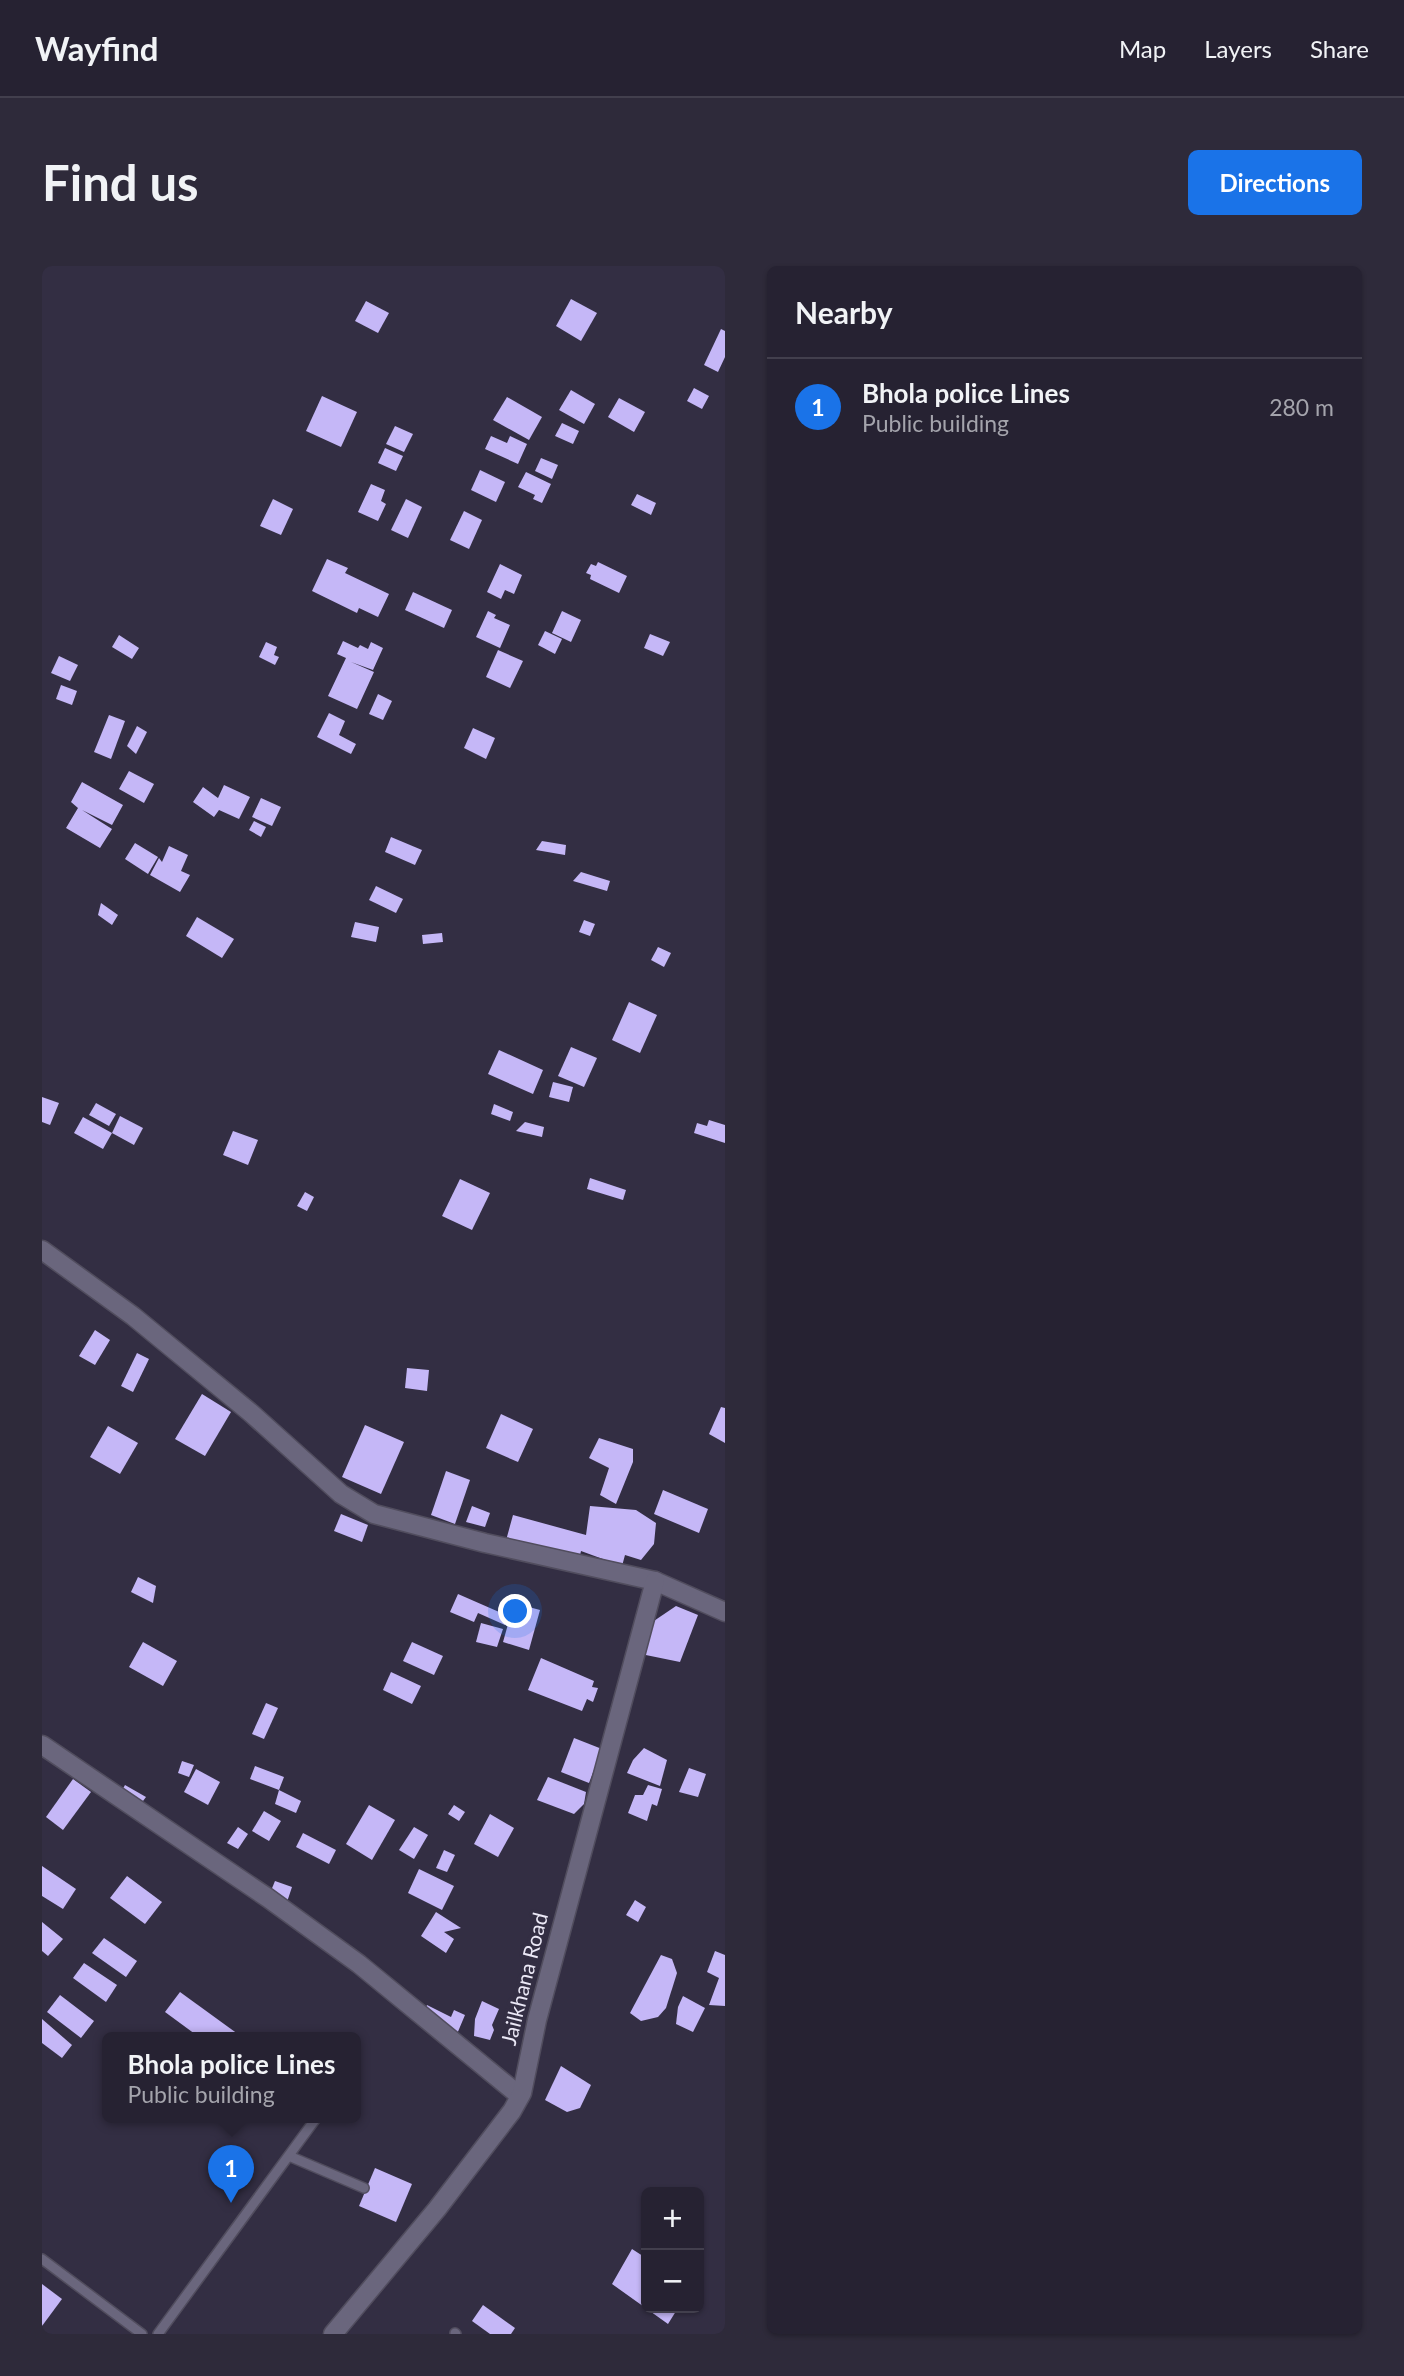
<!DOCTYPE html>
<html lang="en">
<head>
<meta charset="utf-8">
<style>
	body { margin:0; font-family:Lato,sans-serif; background:#2e2a3a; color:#f1f3f6 }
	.controls { position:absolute; right:21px; bottom:21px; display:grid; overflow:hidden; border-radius:10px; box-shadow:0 2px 5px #0004 }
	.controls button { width:63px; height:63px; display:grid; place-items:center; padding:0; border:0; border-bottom:2px solid #423f4d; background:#262232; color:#f1f3f6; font:35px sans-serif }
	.you { position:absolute; left:474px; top:1346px; width:24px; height:24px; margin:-18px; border:5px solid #fff; border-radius:50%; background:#1a73e8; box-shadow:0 0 0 10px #1a73e833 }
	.badge { display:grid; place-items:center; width:46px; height:46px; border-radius:50%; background:#1a73e8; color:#fff; font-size:23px; font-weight:700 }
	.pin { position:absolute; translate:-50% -58px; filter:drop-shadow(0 2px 4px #0008) }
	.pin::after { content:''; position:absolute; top:37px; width:24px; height:21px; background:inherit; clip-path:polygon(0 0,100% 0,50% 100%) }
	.popup { position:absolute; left:60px; top:1766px; width:259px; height:91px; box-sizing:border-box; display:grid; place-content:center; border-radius:10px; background:#262232; filter:drop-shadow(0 2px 5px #0005); font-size:23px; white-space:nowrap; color:#a4a4ac }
	.popup b { font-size:26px; color:#f1f3f6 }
	.popup::after { content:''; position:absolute; left:50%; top:100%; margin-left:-14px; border:14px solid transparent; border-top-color:#262232 }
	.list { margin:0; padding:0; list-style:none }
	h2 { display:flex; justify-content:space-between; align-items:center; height:91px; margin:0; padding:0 28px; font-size:30px }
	h2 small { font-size:23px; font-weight:400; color:#a4a4ac }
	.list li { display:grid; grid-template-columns:46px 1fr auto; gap:21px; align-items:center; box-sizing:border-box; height:98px; padding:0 28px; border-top:2px solid #423f4d }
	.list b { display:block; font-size:26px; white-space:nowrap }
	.list p { margin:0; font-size:23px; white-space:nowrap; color:#a4a4ac }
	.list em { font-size:23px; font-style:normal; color:#a4a4ac }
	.map { position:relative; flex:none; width:683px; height:2068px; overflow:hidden; border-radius:10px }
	header { display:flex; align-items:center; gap:42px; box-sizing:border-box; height:98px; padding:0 35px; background:#262232; border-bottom:2px solid #423f4d }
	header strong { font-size:33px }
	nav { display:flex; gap:38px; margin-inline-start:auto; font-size:24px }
	.intro { display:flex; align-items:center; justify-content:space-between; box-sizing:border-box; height:168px; padding:0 42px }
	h1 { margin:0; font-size:49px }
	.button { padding:18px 32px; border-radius:10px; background:#1a73e8; color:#fff; font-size:24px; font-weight:700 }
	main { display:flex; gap:42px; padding:0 42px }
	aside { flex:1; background:#262232; border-radius:10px; box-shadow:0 2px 5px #0004 }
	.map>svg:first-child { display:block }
	.building { fill:#c5b7f7 }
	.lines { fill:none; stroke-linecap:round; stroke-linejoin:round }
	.service-casing { stroke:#514d5e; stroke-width:12 }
	.minor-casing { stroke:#514d5e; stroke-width:21 }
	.service { stroke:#6a667d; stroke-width:9 }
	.minor { stroke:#6a667d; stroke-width:18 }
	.labels { text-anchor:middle; stroke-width:7; stroke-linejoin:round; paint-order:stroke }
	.street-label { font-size:21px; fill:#ebe8f6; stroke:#332e43 }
</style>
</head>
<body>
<header>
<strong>Wayfind</strong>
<nav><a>Map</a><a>Layers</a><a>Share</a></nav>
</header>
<div class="intro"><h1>Find us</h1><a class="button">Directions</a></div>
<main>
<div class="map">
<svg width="683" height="2068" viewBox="0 0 683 2068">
	<rect width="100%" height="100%" fill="#332e43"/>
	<g class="building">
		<path d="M529 33 555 47 539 75 514 60Z"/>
		<path d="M324 35 347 47 336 67 313 55Z"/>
		<path d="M679 63 683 65V91L676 106 662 99Z"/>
		<path d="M652 122 667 130 660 143 645 135Z"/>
		<path d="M529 124 553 138 542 158 517 144Z"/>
		<path d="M280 130 315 146 299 181 264 165Z"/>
		<path d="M465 131 500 151 487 174 451 154Z"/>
		<path d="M577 132 603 146 592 166 566 151Z"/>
		<path d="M520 157 537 165 531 178 513 170Z"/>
		<path d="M353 160 371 168 362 186 344 178Z"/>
		<path d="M449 170 465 177 468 170 485 178 476 198 443 183Z"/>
		<path d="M343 182 361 190 354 205 336 197Z"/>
		<path d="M499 192 516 199 510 213 493 205Z"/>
		<path d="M438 204 463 216 454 236 429 224Z"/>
		<path d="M484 206 509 218 500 237 491 233 493 229 476 221Z"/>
		<path d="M329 218 343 224 339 235 344 238 336 255 316 246Z"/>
		<path d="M595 228 614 237 609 249 589 239Z"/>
		<path d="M231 233 251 243 239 269 218 260Z"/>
		<path d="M364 233 380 241 366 272 349 264Z"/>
		<path d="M422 245 440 254 427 283 408 274Z"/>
		<path d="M285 293 306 302 303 307 347 328 336 351 317 342 315 347 270 325Z"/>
		<path d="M556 296 585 310 577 327 548 313 549 309 544 307 549 298 554 300Z"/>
		<path d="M458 298 480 309 472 328 463 324 459 333 445 326Z"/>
		<path d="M371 326 410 344 402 362 363 344Z"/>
		<path d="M446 345 454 349 452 352 468 359 458 382 434 371Z"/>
		<path d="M520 345 539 354 529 376 510 367Z"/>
		<path d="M503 365 520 373 513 388 496 379Z"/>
		<path d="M608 368 628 376 621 390 602 382Z"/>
		<path d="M77 369 97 382 90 393 70 381Z"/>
		<path d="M301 375 316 382 318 379 326 383 329 376 341 382 331 404 309 396 332 406 315 443 286 430 304 392 295 388Z"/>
		<path d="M224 376 235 381 232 389 237 391 233 399 217 391Z"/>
		<path d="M456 384 481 395 468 422 444 411Z"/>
		<path d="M17 390 36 399 28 415 9 407Z"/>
		<path d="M19 419 35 425 30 439 14 433Z"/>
		<path d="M336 428 350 435 341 454 327 448Z"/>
		<path d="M287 447 303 455 297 469 314 478 309 488 275 471Z"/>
		<path d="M67 449 83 455 69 493 52 486Z"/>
		<path d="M95 460 105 466 94 488 85 480Z"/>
		<path d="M431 462 453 472 444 493 422 482Z"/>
		<path d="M87 505 112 518 102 537 77 523Z"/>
		<path d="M40 516 81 539 70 559 40 544 70 563 58 582 24 562 36 542 29 536Z"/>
		<path d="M182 519 208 531 197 553 177 544 172 551 151 536 161 521 176 532Z"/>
		<path d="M219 532 239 541 230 560 210 551Z"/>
		<path d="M212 555 224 561 219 571 207 564Z"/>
		<path d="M349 571 380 584 373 599 343 586Z"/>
		<path d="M500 575 524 579 523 589 494 584Z"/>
		<path d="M93 577 116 591 106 608 83 593Z"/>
		<path d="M127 580 146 589 139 605 148 609 138 626 108 609 117 592 120 596Z"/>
		<path d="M539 606 568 615 565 625 531 615Z"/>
		<path d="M334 620 361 633 354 647 327 634Z"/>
		<path d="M59 637 76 649 70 659 56 649Z"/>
		<path d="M155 651 192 673 180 692 144 670Z"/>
		<path d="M542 654 553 658 548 670 537 666Z"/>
		<path d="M313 656 337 661 334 676 309 671Z"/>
		<path d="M400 667 401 676 381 678 380 669Z"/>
		<path d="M616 681 629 687 622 701 609 694Z"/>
		<path d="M587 736 615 749 598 787 570 774Z"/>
		<path d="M529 781 555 792 542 821 516 810Z"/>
		<path d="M457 784 501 804 491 828 446 808Z"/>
		<path d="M511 816 531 821 527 836 507 831Z"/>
		<path d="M0 831 17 837 8 859 0 856Z"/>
		<path d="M54 837 74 848 67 860 47 849Z"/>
		<path d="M452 838 471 846 468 855 449 848Z"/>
		<path d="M78 850 101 862 92 879 70 867Z"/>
		<path d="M41 851 70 867 61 883 32 867Z"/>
		<path d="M667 854 683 859V877L652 867 655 857 665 860Z"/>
		<path d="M483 856 502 861 500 871 474 865Z"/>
		<path d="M191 865 216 874 206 899 181 889Z"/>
		<path d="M548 912 584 924 581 934 545 923Z"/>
		<path d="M418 913 448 927 430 964 400 950Z"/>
		<path d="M263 926 272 931 265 945 255 940Z"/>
		<path d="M53 1064 68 1074 53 1099 37 1090Z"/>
		<path d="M95 1087 107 1093 91 1126 79 1120Z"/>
		<path d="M365 1102 387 1104 385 1125 363 1122Z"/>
		<path d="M160 1128 189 1146 163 1190 133 1173Z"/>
		<path d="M679 1141 683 1142V1177L667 1168Z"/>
		<path d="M459 1148 491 1163 476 1196 444 1182Z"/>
		<path d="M323 1159 362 1176 339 1228 300 1211Z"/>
		<path d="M66 1160 96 1177 78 1208 48 1191Z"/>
		<path d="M557 1172 591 1183V1196L574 1238 558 1229 567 1202 547 1192Z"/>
		<path d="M404 1205 428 1214 413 1258 389 1249Z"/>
		<path d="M621 1224 666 1243 657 1267 612 1248Z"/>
		<path d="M430 1240 448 1247 443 1261 424 1256Z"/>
		<path d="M548 1240 594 1244 614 1257 612 1278 599 1294 583 1289 580 1300 539 1285 536 1298 463 1278 471 1249 544 1269Z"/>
		<path d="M299 1248 326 1259 320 1276 292 1265Z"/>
		<path d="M96 1311 114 1320 111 1337 89 1326Z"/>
		<path d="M416 1328 464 1349 463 1359 436 1347 432 1356 408 1346Z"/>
		<path d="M472 1337 498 1344 487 1384 461 1376Z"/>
		<path d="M634 1340 656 1349 638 1396 594 1387 600 1363Z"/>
		<path d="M439 1357 461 1363 455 1381 434 1376Z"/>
		<path d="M101 1376 135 1395 121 1420 87 1401Z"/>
		<path d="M370 1376 401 1390 392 1409 361 1395Z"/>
		<path d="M499 1392 552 1415 550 1421 556 1422 551 1436 545 1433 540 1445 486 1424Z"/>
		<path d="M349 1406 379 1420 370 1438 341 1424Z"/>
		<path d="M224 1437 236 1442 222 1473 210 1468Z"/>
		<path d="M532 1472 560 1483 547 1517 519 1506Z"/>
		<path d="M602 1482 625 1494 618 1520 585 1507 591 1494Z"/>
		<path d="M140 1495 152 1499 147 1511 136 1507Z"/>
		<path d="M213 1500 242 1511 237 1524 259 1535 254 1547 233 1538 237 1524 208 1513Z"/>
		<path d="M647 1502 664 1508 656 1531 637 1526Z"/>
		<path d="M154 1503 178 1516 166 1539 142 1526Z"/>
		<path d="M506 1511 544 1526 542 1538 532 1548 495 1534Z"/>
		<path d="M31 1513 49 1526 21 1564 4 1551Z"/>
		<path d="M83 1519 104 1531 98 1539 78 1528Z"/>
		<path d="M606 1519 620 1523 615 1540 610 1538 605 1555 586 1547 593 1529H601Z"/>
		<path d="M327 1539 353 1554 330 1594 304 1578Z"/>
		<path d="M412 1539 423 1546 417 1555 406 1548Z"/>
		<path d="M222 1545 239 1555 227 1575 210 1565Z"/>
		<path d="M448 1548 472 1562 456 1591 432 1578Z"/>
		<path d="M196 1561 206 1568 196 1583 185 1577Z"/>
		<path d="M372 1561 386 1569 372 1593 357 1584Z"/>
		<path d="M261 1567 294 1584 287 1598 254 1581Z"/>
		<path d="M402 1584 413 1589 405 1606 394 1602Z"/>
		<path d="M0 1600 34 1623 21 1643 0 1630Z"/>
		<path d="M377 1603 412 1620 400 1644 366 1627Z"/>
		<path d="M85 1610 120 1636 103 1658 68 1632Z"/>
		<path d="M233 1615 250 1621 244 1639 226 1632Z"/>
		<path d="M593 1634 604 1641 596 1656 584 1649Z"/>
		<path d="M394 1646 419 1662 402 1666 412 1673 404 1687 379 1670Z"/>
		<path d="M0 1656 21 1673 6 1690 0 1685Z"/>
		<path d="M62 1672 95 1695 84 1711 50 1687Z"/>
		<path d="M673 1685 683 1689V1740L667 1739 677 1712 665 1706Z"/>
		<path d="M619 1689 630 1693 635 1707 624 1742 616 1751 599 1755 588 1747Z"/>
		<path d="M42 1697 75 1719 64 1736 31 1712Z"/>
		<path d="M138 1726 200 1771H157L123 1746Z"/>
		<path d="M18 1729 52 1755 39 1772 5 1746Z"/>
		<path d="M641 1730 663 1742 651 1766 634 1758 636 1741Z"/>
		<path d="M440 1735 457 1743 450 1759 452 1764 448 1774 432 1770 433 1753Z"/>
		<path d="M385 1739 409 1751 412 1744 423 1749 415 1768 381 1749Z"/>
		<path d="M0 1753 30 1779 20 1792 0 1777Z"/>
		<path d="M519 1800 549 1819 538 1842 525 1846 503 1834Z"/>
		<path d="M333 1902 370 1918 354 1956 317 1940Z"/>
		<path d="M590 1983 604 1992V2042H636L626 2058 570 2018Z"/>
		<path d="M0 2018 20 2033 0 2060Z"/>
		<path d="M441 2039 473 2062 469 2068H448L430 2055Z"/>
	</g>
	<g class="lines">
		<defs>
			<g id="service">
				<path d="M247 1890 322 1922"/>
				<path d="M0 1993 100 2068"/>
				<path d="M413 2067 414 2068"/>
				<path d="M116 2068 275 1851"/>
			</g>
			<g id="minor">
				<path d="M0 984 91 1050 209 1147 299 1228 332 1248 443 1277 613 1315 683 1346"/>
				<path d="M0 1479 226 1632 317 1698 478 1830"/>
				<path d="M291 2068 395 1943 470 1845 480 1827 495 1754 613 1315"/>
			</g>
		</defs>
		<use href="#service" class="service-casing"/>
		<use href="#minor" class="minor-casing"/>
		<use href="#service" class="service"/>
		<use href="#minor" class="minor"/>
	</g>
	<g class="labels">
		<g class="street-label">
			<text transform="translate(483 1713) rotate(-76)" y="7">Jailkhana Road</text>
		</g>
	</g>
</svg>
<div class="controls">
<button>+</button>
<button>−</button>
</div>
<div class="you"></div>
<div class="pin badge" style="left:189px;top:1937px">1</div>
<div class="popup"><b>Bhola police Lines</b>Public building</div>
</div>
<aside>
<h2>Nearby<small></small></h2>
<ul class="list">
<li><span class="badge">1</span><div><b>Bhola police Lines</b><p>Public building</p></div><em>280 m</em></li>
</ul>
</aside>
</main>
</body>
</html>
